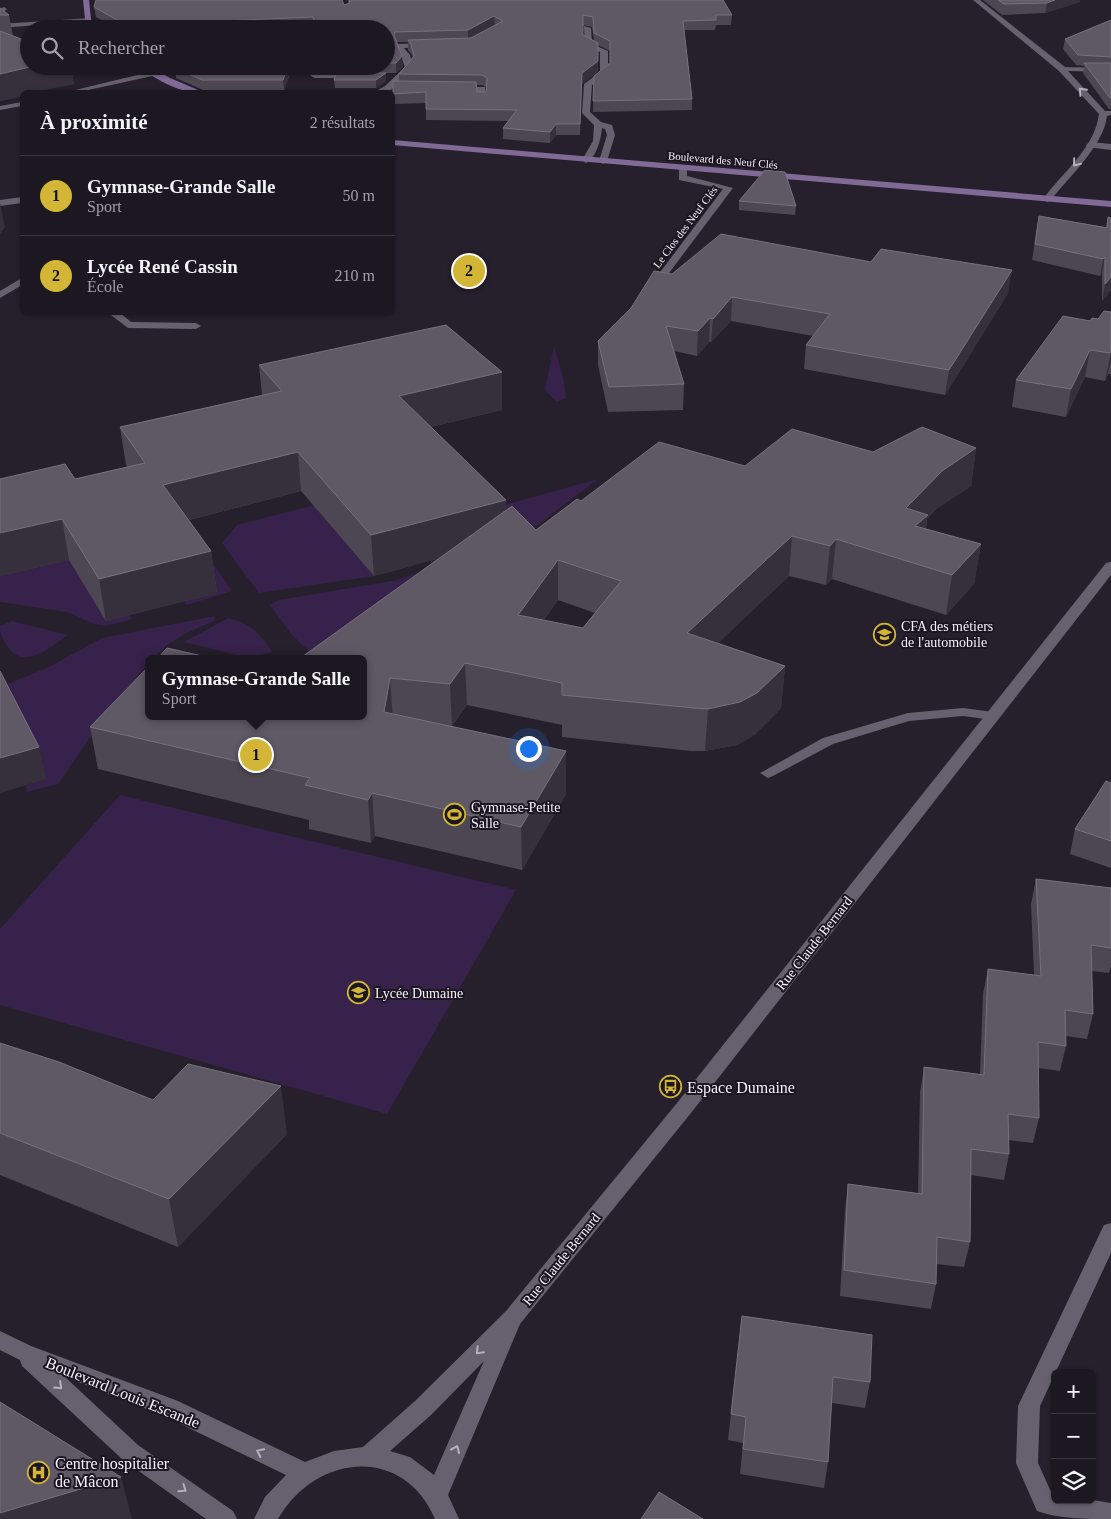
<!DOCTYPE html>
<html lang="fr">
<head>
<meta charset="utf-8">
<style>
	body { margin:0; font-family:"Times New Roman",serif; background:#29252e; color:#f1f3f6 }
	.controls { position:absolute; right:15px; bottom:15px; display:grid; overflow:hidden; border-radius:8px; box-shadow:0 1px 4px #0004 }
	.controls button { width:45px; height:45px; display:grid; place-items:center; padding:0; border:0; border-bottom:1px solid #3a373f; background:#1c1821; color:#f1f3f6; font:25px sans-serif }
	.you { position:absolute; left:528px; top:748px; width:18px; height:18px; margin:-12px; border:4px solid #fff; border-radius:50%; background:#1a73e8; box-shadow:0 0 0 8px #1a73e833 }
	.badge { display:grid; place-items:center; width:32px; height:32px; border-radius:50%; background:#d3b635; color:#111; font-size:16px; font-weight:700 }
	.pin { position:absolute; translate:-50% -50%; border:2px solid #fff; box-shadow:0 1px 5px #0006 }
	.popup { position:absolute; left:145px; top:655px; width:222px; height:65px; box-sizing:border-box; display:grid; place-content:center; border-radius:8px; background:#1c1821; filter:drop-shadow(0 1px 4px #0005); font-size:16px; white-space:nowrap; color:#a0a0a5 }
	.popup b { font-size:19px; color:#f1f3f6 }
	.popup::after { content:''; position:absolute; left:50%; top:100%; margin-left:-10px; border:10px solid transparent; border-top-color:#1c1821 }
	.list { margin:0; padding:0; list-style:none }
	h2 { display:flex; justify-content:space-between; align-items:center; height:65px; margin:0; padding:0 20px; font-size:21px }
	h2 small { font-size:16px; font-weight:400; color:#a0a0a5 }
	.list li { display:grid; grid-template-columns:32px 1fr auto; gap:15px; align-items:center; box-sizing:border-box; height:80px; padding:0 20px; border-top:1px solid #3a373f }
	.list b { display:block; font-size:19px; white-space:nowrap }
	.list p { margin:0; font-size:16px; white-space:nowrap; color:#a0a0a5 }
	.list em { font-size:16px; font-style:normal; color:#a0a0a5 }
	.icon { flex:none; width:28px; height:28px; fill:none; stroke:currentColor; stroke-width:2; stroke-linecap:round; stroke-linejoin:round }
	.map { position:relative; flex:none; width:1111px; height:1519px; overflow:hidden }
	.search { position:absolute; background:#1c1821; box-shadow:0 1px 4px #0004; left:20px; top:20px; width:375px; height:55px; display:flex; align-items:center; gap:12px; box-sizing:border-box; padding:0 18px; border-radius:28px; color:#a0a0a5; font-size:19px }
	.panel { position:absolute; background:#1c1821; box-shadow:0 1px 4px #0004; left:20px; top:90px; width:375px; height:225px; border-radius:8px }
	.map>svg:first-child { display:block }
	.green { fill:#37224b }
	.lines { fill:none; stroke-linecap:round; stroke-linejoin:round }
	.service { fill:#67616f; fill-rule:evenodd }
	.minor { fill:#67616f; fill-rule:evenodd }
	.tertiary { fill:#67616f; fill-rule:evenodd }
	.secondary { fill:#806b96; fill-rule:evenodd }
	.wall { fill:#4d4754; fill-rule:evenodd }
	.shaded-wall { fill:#35303c }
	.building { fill:#5f5965; stroke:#76717d; fill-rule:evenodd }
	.oneway { stroke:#b5b0bb }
	.labels { text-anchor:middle; stroke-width:4; stroke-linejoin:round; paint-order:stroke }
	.far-street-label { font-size:11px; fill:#f5f1fa; stroke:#1c1622 }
	.poi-label { font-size:14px; fill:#f5f1fa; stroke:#1c1622; text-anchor:start }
	.street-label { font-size:14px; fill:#f5f1fa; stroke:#1c1622 }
	.near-poi-label { font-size:16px; fill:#f5f1fa; stroke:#1c1622; text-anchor:start }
	.near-street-label { font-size:16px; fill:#f5f1fa; stroke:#1c1622 }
</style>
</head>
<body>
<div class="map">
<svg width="1111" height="1519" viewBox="0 0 1111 1519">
	<rect width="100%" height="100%" fill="#25202c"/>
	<g class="green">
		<path d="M554 346 563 377 566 398 557 402 545 390Z"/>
		<path d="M598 479 515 542 317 659 292 635 270 605 278 600 397 580 434 567 430 561 507 540 479 512Z"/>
		<path d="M392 485 318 511 374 576 259 593 222 543 237 525Z"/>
		<path d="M201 547 232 591 187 605 184 601 217 593Z"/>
		<path d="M69 560 129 615 133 619 106 626 94 624 67 612 0 602V576Z"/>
		<path d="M215 616 214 621C188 632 172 638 153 659H148V664L111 707 58 784 26 792V785L45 779 0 687 47 668 102 638Z"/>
		<path d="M228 618C250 623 260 633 272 652L249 658 184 642Z"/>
		<path d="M12 621 68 635C51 647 24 671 8 647 3 639 0 636 0 626Z"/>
		<path d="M120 795 516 890 387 1114 0 1005V929Z"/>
	</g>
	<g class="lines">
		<g class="service">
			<path d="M973 0H980L1065 67V71H1059Z"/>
			<path d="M4 7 7 9 0 15V9Z"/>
			<path d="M584 26 591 28 592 44 608 51V73L592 85 590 112 601 122 612 125 615 135 607 161 603 164 599 161 607 135 605 129 602 128C601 139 597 157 586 163L582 160 593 141 594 125 582 113 584 84 600 72V52L585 45Z"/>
			<path d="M1090 142 1111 144V150L1087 147 1086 145Z"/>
			<path d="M963 708 993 712 1000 716 993 720 963 716 909 721 833 744 773 776 768 778 760 773 823 738 908 713Z"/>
		</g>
		<g class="minor">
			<path d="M90 18 88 21 0 28V24Z"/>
			<path d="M431 43 432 45 428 47 404 48 410 55 413 67 391 90 374 92 385 86 405 67 396 44Z"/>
			<path d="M309 66H317L318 74H356L360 76 356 78H315L311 76Z"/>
			<path d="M1059 67 1111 68V72L1068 71 1105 111H1111V115L1107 116C1104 145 1068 178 1050 201L1047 202 1043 199C1062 173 1095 148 1099 114L1059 71Z"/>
			<path d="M154 71H157V75L79 92H67Z"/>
			<path d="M457 87H485L486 99 479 101 478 91H454V87Z"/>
			<path d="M22 102V106L0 110V106Z"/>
			<path d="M683 165 687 168V176L733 188 663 281 660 282 655 279 723 189 679 180V168Z"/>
			<path d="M22 197V203L0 206V200Z"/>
			<path d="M22 278V285L0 298V291Z"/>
			<path d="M107 312H119L131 322 196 323 201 326 196 329 128 328Z"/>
			<path d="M1111 1223V1253L1040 1406 1038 1463 1052 1494H1055V1500H1092L1111 1503V1519C1086 1519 1060 1519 1037 1511L1016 1463 1018 1406 1101 1231 1104 1225Z"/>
		</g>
		<path class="tertiary" d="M1111 562V575L691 1113 520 1324 448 1495 459 1519H435C403 1444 315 1454 278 1519H254L265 1497 286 1475 162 1415 65 1377 138 1445 233 1511 237 1519H206L122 1459 22 1366 20 1360 0 1350V1331L31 1346 178 1401 305 1462 334 1451 363 1447 415 1401 506 1311 677 1103 1106 563ZM484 1361 434 1475 410 1457 390 1451 431 1415Z"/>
		<g class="secondary">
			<path d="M83 0H89L91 19 97 29H90L85 19Z"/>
			<path d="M139 66H149L170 78 203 92C183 95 154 79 139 66Z"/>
			<path d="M392 140 1111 201V207L392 145Z"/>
		</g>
	</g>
	<g class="wall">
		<path d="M348 0H723L732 15 731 25H716L715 30H684L692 99V110L593 112 594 76 610 63V51L598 45V71L582 84 580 135H556L550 143 503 139V128L508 121 426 120V103L394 104 393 94 399 81V74L413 58 412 55 408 50V42H397L403 67 396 73H386V81L376 88H335L334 80 337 72H325L319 70 318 66H386V29H314V27L271 29H117L96 17 94 7 344 5 348 4ZM583 25 592 27 594 41 583 35ZM476 85H482L486 87V92H477Z"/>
		<path d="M983 0H1080V2L1045 13 1002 15Z"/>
		<path d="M0 8 9 15 13 36 29 66H71L74 84 22 92V96L0 101Z"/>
		<path d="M1111 20V109H1109L1083 73 1084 66 1076 65 1063 49 1065 39Z"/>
		<path d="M293 66 284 90H203L176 78 175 68Z"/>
		<path d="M739 201 796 206 795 215 739 210Z"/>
		<path d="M1039 216 1106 227 1108 217 1111 218V290L1102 301V273L1100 276 1032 260Z"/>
		<path d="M672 274 1008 293 945 395 804 369 806 345 813 336 731 321 711 342H709L697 356 674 351 684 384 683 410 608 412 598 365V341Z"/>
		<path d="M1111 312V374H1108L1105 381 1085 377 1066 417 1012 407 1016 380 1090 321 1098 319Z"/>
		<path d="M259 365 502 410 431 427 506 500V510L536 530 581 501 745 466 873 452 976 448 971 486 936 509 927 519 926 529 981 544 974 584 946 615 832 579 826 585 789 576 718 643 785 666 781 708 754 735 737 745 705 751H691L562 737V725L467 705 452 726 447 725 566 751V794L522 870 375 836 371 843 309 829V820L98 769 90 727 364 716 440 558 374 576 301 491 189 520 211 551 217 593 106 621 69 560 0 576 75 479 127 467 126 465 120 427 262 395ZM558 600 595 613 583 628 544 620Z"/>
		<path d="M1111 783V868L1070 854 1075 829Z"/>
		<path d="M1036 879 1111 888V966L1109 973 1092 971 1093 1014 1087 1039 1066 1036V1046L1060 1071 1038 1068 1039 1118 1033 1143 1009 1140V1154L1004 1180 971 1175 970 1242 964 1267 936 1264V1284L931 1309 840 1296 845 1210 848 1184 918 1194 920 1092 924 1067 980 1075 983 994 988 969 1034 975 1031 904Z"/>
		<path d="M0 1043 153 1100 287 1134 178 1247 0 1175Z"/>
		<path d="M742 1316 870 1382 865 1408 832 1403 828 1462 824 1488 740 1474 743 1443 728 1440Z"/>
	</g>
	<g class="shaded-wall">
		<path d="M1055 0H1080V2L1045 13 1047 3Z"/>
		<path d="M494 16 495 26 468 40V30Z"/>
		<path d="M402 56 403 67 396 73V63Z"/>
		<path d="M598 61V71L582 84 580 135 582 73Z"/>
		<path d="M34 66H71L74 84 36 92H22V96L0 101V74Z"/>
		<path d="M288 66H293L284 90 283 80Z"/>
		<path d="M386 73V81L376 88V80Z"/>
		<path d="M556 124V135L550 143V132Z"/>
		<path d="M0 203 5 227 0 234Z"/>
		<path d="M1105 257 1102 273 1100 276 1103 259Z"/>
		<path d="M1012 270 1008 293 945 395 949 370Z"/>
		<path d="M1111 277V290L1102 301 1105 284Z"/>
		<path d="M732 297 731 321 711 342 713 319Z"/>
		<path d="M710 318 709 342 697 356 698 331Z"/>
		<path d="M1090 350 1085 377 1066 417 1071 389Z"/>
		<path d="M1111 352V361L1108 374 1105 381Z"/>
		<path d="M502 372V410L401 434 399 396Z"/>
		<path d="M976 448 971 486 936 509 927 519 922 554 906 508 942 471Z"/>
		<path d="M298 452 301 491 169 525 163 485Z"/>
		<path d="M506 500 507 540 374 576 371 535Z"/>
		<path d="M62 519 69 560 0 576V533Z"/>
		<path d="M792 536 789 576 685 674 687 633Z"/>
		<path d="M836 539 832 579 826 585 830 546Z"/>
		<path d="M981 544 974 584 946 615 952 575Z"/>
		<path d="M211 551 217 593 106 621 99 579Z"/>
		<path d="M558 560V600L519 656 518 615Z"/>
		<path d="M465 663 467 705 452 726 450 684Z"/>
		<path d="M785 666 781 708 754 735 737 745 705 751 708 709Z"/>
		<path d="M390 678 393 720 384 712Z"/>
		<path d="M39 747 46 779 0 793V758Z"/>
		<path d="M566 751V794L522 870 521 827Z"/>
		<path d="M372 793 375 836 371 843 368 800Z"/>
		<path d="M281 1086 287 1134 178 1247 169 1199Z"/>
		<path d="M121 1477 132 1519H0V1513Z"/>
	</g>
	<g class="building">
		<path d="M96 0H342L344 5 350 3 349 0H723L732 15H716V20L683 21 692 99 593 101 594 76 610 63V41L594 33 593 17 583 15V35L598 43V61L582 73 580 124H556L550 132 503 128 517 110 426 109V92L393 94V81L476 82 477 92H486L487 78 482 75 399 74 414 56 411 44 408 40 471 38 503 21 494 16 468 30 395 32 394 35 402 56 396 63H386V29H315L313 17 126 25 94 7Z"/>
		<path d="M998 0H1055L1047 3 1004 4Z"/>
		<path d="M0 8 9 15H0Z"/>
		<path d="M1111 20V57L1078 55 1065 39Z"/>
		<path d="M0 31 29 42V66H34L0 74Z"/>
		<path d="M1084 63H1111V98H1110Z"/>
		<path d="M182 66H288L283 80H202L175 68Z"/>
		<path d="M337 72 386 73 376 80H334Z"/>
		<path d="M765 170 785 172 796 206 739 201Z"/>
		<path d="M1039 216 1107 228 1108 217 1111 218V277L1105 284V257L1103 259 1035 244Z"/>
		<path d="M721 234 871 262 881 249 1012 270 949 370 806 345 830 314 732 297 713 319 710 318 698 331 666 326 684 384 609 387 598 341 631 308 654 271 672 274Z"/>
		<path d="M1104 311 1111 312V352L1110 353 1090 350 1071 389 1016 380 1063 316 1090 321 1092 318 1098 319Z"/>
		<path d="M446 325 502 372 399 396 506 500 371 535 298 452 163 485 211 551 99 579 62 519 0 533V479L65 464 75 479 145 463 120 427 282 391 259 365Z"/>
		<path d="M922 427 976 448 942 471 906 508 928 515 915 526 981 544 952 575 836 539 830 546 792 536 687 633 785 666 757 693 740 702 708 709 694 708 562 695V683L465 663 450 684 390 678 384 712 566 751 521 827 372 793 368 800 305 785 310 778 90 727 148 667V716H364V659H299L512 506 536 530 577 499 581 501 659 442 745 466 792 429 873 452ZM558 560 621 581 583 628 518 615Z"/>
		<path d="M167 648 216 659H157Z"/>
		<path d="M0 671 39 747 0 758Z"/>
		<path d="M1106 781 1111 783V841L1075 829Z"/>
		<path d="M1036 879 1111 888V948L1091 945 1093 1014 1065 1010 1066 1046 1038 1042 1039 1118 1008 1114 1009 1154 971 1149 970 1242 937 1237 936 1284 844 1270 848 1184 922 1194 924 1067 984 1075 988 969 1041 976Z"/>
		<path d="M0 1043 59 1062 153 1100 188 1064 281 1086 169 1199 0 1133Z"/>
		<path d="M742 1316 872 1335 870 1382 833 1377 828 1462 743 1449 746 1417 731 1414Z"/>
		<path d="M0 1402 121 1477 0 1513Z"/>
		<path d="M659 1492 703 1519H641Z"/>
	</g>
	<defs><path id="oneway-chevron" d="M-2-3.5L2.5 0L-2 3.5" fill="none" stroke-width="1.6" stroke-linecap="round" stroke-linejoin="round" transform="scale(1.25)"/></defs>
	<g class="oneway">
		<use href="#oneway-chevron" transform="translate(1082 91) rotate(-133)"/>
		<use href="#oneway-chevron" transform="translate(1076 163) rotate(129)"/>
		<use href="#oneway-chevron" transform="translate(479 1351) rotate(135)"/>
		<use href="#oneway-chevron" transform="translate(59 1386) rotate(43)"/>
		<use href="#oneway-chevron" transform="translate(456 1449) rotate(-67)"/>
		<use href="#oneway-chevron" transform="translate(260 1452) rotate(-154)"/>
		<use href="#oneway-chevron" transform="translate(183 1489) rotate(35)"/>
	</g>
	<defs>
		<symbol id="university-ring" viewBox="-11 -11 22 22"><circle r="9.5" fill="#1c1622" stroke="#d3b635" stroke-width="1.5"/><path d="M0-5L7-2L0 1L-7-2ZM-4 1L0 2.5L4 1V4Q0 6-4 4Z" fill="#d3b635"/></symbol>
		<symbol id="stadium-ring" viewBox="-11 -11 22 22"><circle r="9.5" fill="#1c1622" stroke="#d3b635" stroke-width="1.5"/><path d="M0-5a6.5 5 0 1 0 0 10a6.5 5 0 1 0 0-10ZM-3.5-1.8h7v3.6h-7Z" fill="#d3b635"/></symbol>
		<symbol id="school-ring" viewBox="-11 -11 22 22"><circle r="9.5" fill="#1c1622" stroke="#d3b635" stroke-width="1.5"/><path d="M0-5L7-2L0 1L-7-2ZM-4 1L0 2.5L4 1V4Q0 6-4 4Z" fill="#d3b635"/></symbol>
		<symbol id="bus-ring" viewBox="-11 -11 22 22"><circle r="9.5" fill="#1c1622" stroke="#d3b635" stroke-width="1.5"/><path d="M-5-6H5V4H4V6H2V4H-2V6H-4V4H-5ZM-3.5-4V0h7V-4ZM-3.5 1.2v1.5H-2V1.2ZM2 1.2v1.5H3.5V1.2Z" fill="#d3b635"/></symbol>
		<symbol id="hospital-ring" viewBox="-11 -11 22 22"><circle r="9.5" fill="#1c1622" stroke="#d3b635" stroke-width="1.5"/><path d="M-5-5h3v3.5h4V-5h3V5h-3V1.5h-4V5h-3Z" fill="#d3b635"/></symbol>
	</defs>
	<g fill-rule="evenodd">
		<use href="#university-ring" x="872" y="622" width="25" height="25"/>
		<use href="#stadium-ring" x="442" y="802" width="25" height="25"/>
		<use href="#school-ring" x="346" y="980" width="25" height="25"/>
		<use href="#bus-ring" x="658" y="1074" width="25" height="25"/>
		<use href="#hospital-ring" x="26" y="1460" width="25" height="25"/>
	</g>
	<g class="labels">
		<g class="far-street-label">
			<text transform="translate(723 160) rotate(5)" y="4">Boulevard des Neuf Clés</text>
			<text transform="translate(685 227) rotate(-53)" y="4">Le Clos des Neuf Clés</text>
		</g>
		<g class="poi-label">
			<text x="901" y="631">CFA des métiers<tspan x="901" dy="16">de l'automobile</tspan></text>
			<text x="471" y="812">Gymnase-Petite<tspan x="471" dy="16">Salle</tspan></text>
			<text x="375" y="998">Lycée Dumaine</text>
		</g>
		<g class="street-label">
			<text transform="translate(814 943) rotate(-52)" y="5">Rue Claude Bernard</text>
			<text transform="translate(561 1259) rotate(-51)" y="5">Rue Claude Bernard</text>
		</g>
		<g class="near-poi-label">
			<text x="687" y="1093">Espace Dumaine</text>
			<text x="55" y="1469">Centre hospitalier<tspan x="55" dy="18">de Mâcon</tspan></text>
		</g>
		<g class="near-street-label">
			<text transform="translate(123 1392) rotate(22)" y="6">Boulevard Louis Escande</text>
		</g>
	</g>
</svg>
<div class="controls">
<button>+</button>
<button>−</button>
<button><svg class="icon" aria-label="layers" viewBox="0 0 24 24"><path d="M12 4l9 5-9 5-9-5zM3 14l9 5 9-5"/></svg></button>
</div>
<div class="you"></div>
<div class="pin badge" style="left:256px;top:755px">1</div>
<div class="popup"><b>Gymnase-Grande Salle</b>Sport</div>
<div class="pin badge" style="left:469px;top:271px">2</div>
<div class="search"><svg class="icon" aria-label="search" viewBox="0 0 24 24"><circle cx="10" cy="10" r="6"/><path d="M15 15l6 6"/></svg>Rechercher</div>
<section class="panel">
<h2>À proximité<small>2 résultats</small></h2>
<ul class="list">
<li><span class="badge">1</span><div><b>Gymnase-Grande Salle</b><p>Sport</p></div><em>50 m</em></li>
<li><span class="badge">2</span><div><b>Lycée René Cassin</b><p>École</p></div><em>210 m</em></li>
</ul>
</section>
</div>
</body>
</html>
